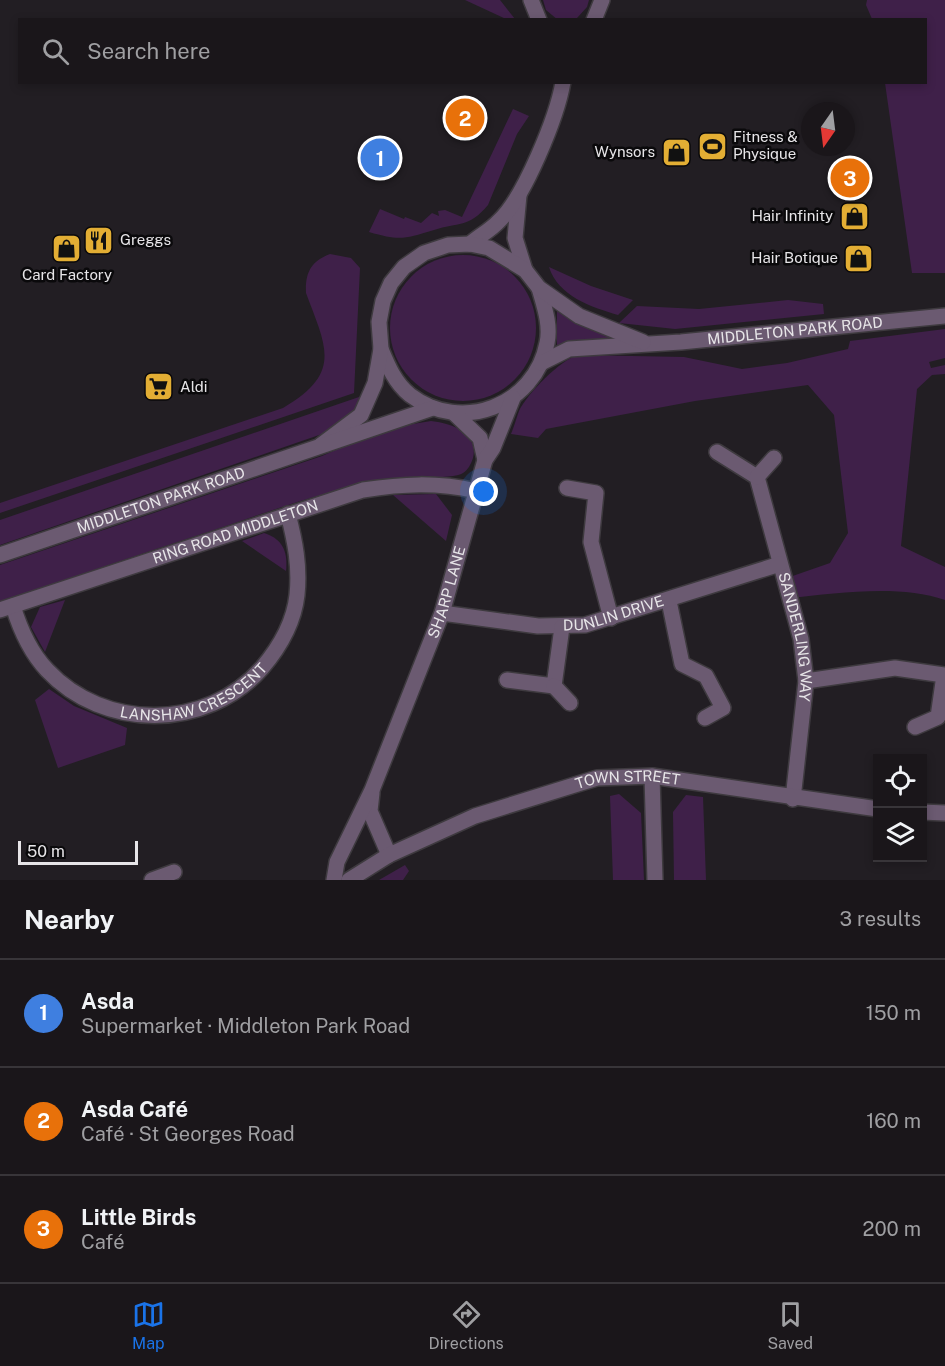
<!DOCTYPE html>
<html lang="en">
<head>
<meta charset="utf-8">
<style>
	body { margin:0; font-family:"Public Sans",sans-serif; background:#231f23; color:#f1f3f6 }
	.controls { position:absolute; right:18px; bottom:18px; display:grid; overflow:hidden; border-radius:0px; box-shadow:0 3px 9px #0003 }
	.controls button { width:54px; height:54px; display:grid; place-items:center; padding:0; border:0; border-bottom:2px solid #383539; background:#1a161a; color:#f1f3f6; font:30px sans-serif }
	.compass { position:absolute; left:801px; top:102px; width:54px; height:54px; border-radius:50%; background:#1a161a; box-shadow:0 3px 9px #0003; rotate:194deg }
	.scale { position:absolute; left:18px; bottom:15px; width:120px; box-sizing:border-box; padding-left:6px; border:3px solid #e7e5e8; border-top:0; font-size:16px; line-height:21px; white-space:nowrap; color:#e7e5e8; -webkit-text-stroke:4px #0a090b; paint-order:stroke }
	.you { position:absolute; left:484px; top:492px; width:21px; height:21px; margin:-15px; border:4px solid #fff; border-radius:50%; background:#1a73e8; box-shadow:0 0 0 9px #1a73e833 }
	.badge { display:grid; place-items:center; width:39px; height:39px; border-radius:50%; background:#1a73e8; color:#fff; font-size:20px; font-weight:700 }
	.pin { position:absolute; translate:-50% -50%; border:3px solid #fff; box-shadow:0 2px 6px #0006 }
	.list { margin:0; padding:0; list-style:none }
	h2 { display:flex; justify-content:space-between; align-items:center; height:78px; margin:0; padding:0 24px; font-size:26px }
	h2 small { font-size:20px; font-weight:400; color:#9f9fa2 }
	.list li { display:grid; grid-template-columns:39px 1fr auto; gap:18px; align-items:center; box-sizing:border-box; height:108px; padding:0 24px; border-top:2px solid #383539 }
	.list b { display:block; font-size:22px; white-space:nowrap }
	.list p { margin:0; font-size:20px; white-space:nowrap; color:#9f9fa2 }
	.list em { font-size:20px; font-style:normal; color:#9f9fa2 }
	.icon { flex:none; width:33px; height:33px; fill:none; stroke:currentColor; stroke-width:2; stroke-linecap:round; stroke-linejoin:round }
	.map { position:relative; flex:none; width:945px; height:880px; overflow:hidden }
	.search { position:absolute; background:#1a161a; box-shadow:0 3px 9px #0003; left:18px; right:18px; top:18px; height:66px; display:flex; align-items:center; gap:15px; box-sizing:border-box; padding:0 21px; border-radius:0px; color:#9f9fa2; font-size:22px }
	.sheet { height:402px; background:#1a161a }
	nav { display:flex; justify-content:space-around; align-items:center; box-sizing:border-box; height:84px; border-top:2px solid #383539; background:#1a161a; font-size:16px; color:#9f9fa2 }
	nav a { display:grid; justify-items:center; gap:3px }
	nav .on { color:#1a73e8 }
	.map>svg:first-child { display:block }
	.green { fill:#3f2049 }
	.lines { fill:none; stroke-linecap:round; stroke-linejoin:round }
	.minor-casing { stroke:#3e3a3f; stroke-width:18 }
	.minor { stroke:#6b5a71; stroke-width:15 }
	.labels { text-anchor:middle; stroke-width:5; stroke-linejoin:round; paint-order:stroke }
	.poi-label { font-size:15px; fill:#e7e5e8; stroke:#0a090b; text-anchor:start }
	.street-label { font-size:15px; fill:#e7e5e8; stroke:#0a090b }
</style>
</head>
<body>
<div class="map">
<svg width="945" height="880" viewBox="0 0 945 880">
	<rect width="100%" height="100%" fill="#221e23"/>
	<g class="green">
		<path d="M465 0H500L515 19H506Z"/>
		<path d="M543 0H589L587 7 577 18 558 20 546 10Z"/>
		<path d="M867 0H945V273H912L885 83 926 82V20L872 19 866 5Z"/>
		<path d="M513 109 529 116 517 134 488 205C469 228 458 222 434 230 404 239 400 241 369 232L380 209 404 219 405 217 421 223 432 213 439 216 438 211 445 210 462 217Z"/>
		<path d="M330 254 351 258 360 268 354 393 0 513V503L283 408C343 373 326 347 306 293 305 273 311 261 330 254Z"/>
		<circle cx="463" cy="328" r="73"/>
		<path d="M549 267 591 286 633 300 618 315C591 307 558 296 549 267Z"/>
		<path d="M788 300 823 304 824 314 675 329 619 323 637 306 699 309Z"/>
		<path d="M557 311 572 320 616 335 615 341 593 339 557 347Z"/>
		<path d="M945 329V358L929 362 931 368 945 365V374L932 375 917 389 901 546 945 567V600C900 584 837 593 790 598L784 579 830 563 848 533 834 415 808 385 695 401 546 429 538 438 511 434C514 427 516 419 519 411 527 394 560 360 578 355L684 357 742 369 787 363 848 349 850 341Z"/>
		<path d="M359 397 362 401C357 416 336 428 322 434L0 545V520Z"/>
		<path d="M431 421C451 423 479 433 473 458 471 464 468 470 463 473 453 480 397 476 378 480 320 493 264 513 208 532 138 555 69 578 0 602V565L322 456 383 429Z"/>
		<path d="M436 494 452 515 446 541 393 495Z"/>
		<path d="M264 533C283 539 288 552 286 571L242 541Z"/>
		<path d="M65 600 45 652 31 627 40 607Z"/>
		<path d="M49 689 74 706 127 728 125 745 58 768 35 700Z"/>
		<path d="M619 794 641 813 644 880H613L610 796Z"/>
		<path d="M686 795 703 797 706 880H674L673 812Z"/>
		<path d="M405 865 409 871 403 880H379Z"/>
	</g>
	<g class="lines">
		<defs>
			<g id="minor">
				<path d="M531 0 539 20"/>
				<path d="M594 20 602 0"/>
				<path d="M519 195 515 238 525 270"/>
				<path d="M470 244C479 236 491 230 499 221 524 198 557 117 563 82"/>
				<path d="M381 349C388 366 395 383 410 395 461 434 535 406 547 343 551 325 544 306 539 288"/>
				<path id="s1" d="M541 363 569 349 681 342 945 316"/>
				<path d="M454 413 480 438 485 460"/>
				<path d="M321 445 361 415 375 383 381 349 379 322 383 301 391 283 404 267 424 253 448 245 470 244 489 248 525 270 539 288 579 316 643 342"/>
				<path id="s2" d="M717 452 757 477 801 639 806 681 793 799"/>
				<path d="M757 477 774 458"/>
				<path d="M567 488 596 493 591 542 611 618"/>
				<path id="s3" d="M0 555 433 408"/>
				<path d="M669 601 682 664 706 676 723 708 705 718"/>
				<path id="s4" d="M13 606C20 629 30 652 47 670 104 731 206 731 262 668 279 648 294 622 297 595 300 566 295 541 288 514"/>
				<path id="s5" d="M0 610 363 490C402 484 437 482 476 491"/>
				<path id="s6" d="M442 613 538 626 585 625 780 564"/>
				<path d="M507 680 554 686 562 627"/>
				<path d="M806 681 895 668 944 675 938 717 915 727"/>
				<path d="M554 686 570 703"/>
				<path d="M652 776 655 880"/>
				<path d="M372 793 370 811 389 855"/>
				<path d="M922 812 945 813"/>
				<path d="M152 880 174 872"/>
				<path id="s7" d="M334 880 337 862 372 790 442 613 485 460 493 448 513 398"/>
				<path id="s8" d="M349 880 389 855 475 816 597 778 652 776 878 809"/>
			</g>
		</defs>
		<use href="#minor" class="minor-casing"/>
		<use href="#minor" class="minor"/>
	</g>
	<defs>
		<symbol id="stadium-square" viewBox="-11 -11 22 22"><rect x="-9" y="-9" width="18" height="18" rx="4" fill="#e3ae34" stroke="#0a090b"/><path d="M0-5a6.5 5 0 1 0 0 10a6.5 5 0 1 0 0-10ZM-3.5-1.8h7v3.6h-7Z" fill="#111"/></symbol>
		<symbol id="shop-square" viewBox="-11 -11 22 22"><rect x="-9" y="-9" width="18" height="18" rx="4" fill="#e3ae34" stroke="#0a090b"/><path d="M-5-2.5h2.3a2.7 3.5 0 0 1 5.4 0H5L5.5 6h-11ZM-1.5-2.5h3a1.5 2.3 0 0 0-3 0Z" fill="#111"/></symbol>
		<symbol id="restaurant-square" viewBox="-11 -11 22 22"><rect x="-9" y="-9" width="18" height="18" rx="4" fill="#e3ae34" stroke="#0a090b"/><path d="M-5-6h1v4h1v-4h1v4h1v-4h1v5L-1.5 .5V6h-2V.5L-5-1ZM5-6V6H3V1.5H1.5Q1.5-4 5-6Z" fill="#111"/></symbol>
		<symbol id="supermarket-square" viewBox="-11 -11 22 22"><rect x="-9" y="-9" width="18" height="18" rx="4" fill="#e3ae34" stroke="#0a090b"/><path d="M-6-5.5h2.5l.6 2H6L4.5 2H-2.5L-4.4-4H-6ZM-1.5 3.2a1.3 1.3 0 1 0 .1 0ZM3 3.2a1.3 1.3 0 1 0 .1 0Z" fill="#111"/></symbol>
	</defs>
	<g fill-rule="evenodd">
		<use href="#stadium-square" x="696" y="130" width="33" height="33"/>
		<use href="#shop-square" x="660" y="136" width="33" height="33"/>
		<use href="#shop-square" x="838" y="200" width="33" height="33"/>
		<use href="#restaurant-square" x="82" y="224" width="33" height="33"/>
		<use href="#shop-square" x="50" y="232" width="33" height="33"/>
		<use href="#shop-square" x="842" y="242" width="33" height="33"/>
		<use href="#supermarket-square" x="142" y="370" width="33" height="33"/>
	</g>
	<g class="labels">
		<g class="poi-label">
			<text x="733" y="142">Fitness &amp;<tspan x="733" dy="17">Physique</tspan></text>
			<text x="655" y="157" text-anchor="end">Wynsors</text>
			<text x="833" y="221" text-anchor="end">Hair Infinity</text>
			<text x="120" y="245">Greggs</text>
			<text x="838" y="263" text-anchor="end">Hair Botique</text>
			<text x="67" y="280" text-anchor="middle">Card Factory</text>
			<text x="180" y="392">Aldi</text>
		</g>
		<g class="street-label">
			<text dy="5" stroke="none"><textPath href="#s1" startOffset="258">MIDDLETON PARK ROAD</textPath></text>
			<text dy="5" stroke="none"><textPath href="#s3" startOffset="170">MIDDLETON PARK ROAD</textPath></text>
			<text dy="5" stroke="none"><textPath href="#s5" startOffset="248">RING ROAD MIDDLETON</textPath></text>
			<text dy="5" stroke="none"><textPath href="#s7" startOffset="310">SHARP LANE</textPath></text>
			<text dy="5" stroke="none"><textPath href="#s6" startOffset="174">DUNLIN DRIVE</textPath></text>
			<text dy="5" stroke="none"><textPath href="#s2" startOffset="212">SANDERLING WAY</textPath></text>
			<text dy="5" stroke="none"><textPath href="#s4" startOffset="238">LANSHAW CRESCENT</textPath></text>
			<text dy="5" stroke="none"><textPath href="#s8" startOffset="300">TOWN STREET</textPath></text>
		</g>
	</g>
</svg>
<div class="controls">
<button><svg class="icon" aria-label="locate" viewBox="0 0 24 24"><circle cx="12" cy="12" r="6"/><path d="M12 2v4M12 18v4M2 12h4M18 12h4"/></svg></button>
<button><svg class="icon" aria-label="layers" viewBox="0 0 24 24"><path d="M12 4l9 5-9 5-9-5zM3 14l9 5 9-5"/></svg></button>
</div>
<svg class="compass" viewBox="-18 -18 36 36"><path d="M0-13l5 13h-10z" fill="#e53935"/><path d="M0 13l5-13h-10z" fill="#9f9fa2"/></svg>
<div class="scale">50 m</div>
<div class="you"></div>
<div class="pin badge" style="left:380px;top:158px;background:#3f7fe0">1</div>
<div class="pin badge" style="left:465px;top:118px;background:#e8710a">2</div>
<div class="pin badge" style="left:850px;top:178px;background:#e8710a">3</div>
<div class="search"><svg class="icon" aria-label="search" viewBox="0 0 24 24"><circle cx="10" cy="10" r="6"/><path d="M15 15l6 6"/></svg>Search here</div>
</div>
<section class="sheet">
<h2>Nearby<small>3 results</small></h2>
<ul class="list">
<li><span class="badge" style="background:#3f7fe0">1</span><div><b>Asda</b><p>Supermarket · Middleton Park Road</p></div><em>150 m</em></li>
<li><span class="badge" style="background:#e8710a">2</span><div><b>Asda Café</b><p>Café · St Georges Road</p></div><em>160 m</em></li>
<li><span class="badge" style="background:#e8710a">3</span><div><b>Little Birds</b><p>Café</p></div><em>200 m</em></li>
</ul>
</section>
<nav>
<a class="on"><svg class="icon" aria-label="map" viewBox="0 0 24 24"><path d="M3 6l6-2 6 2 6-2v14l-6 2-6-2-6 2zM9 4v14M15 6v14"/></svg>Map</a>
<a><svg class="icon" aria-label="directions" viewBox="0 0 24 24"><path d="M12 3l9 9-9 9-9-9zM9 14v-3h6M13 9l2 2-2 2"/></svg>Directions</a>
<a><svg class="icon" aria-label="saved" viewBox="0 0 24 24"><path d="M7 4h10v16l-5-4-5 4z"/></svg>Saved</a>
</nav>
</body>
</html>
